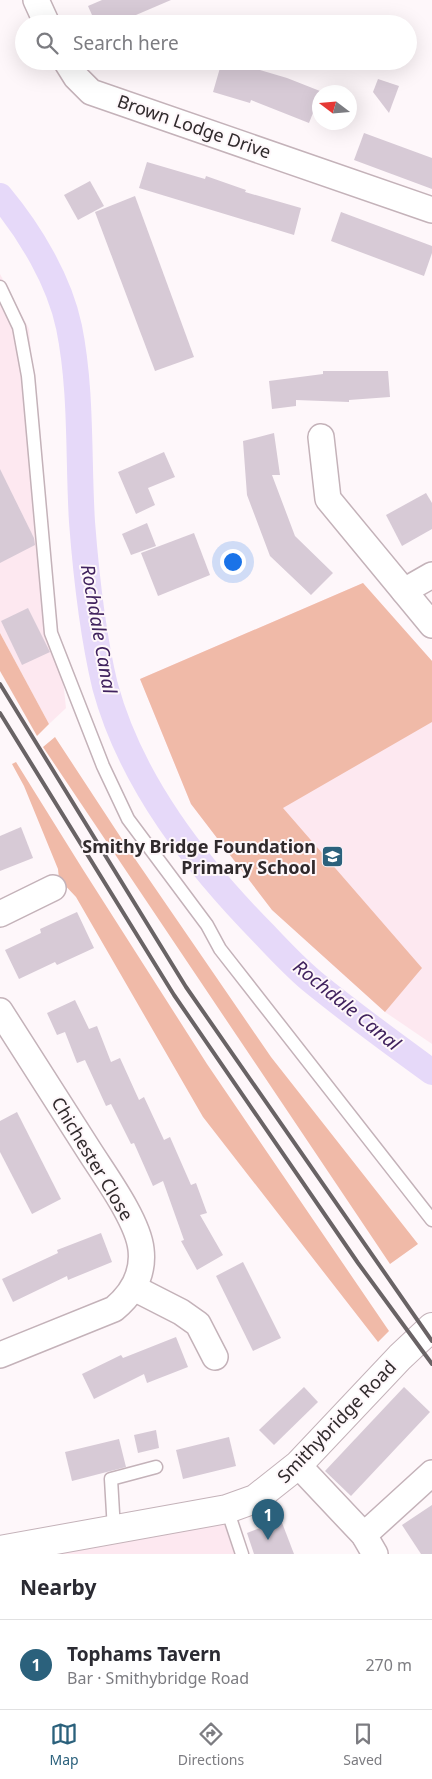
<!DOCTYPE html>
<html lang="en">
<head>
<meta charset="utf-8">
<style>
	body { margin:0; font-family:"Noto Sans",sans-serif; background:#f7f7f7; color:#2b2b33 }
	.compass { position:absolute; left:312px; top:85px; width:45px; height:45px; border-radius:50%; background:#fff; box-shadow:0 5px 20px #0002; rotate:286deg }
	.you { position:absolute; left:232px; top:561px; width:18px; height:18px; margin:-12px; border:4px solid #fff; border-radius:50%; background:#1a73e8; box-shadow:0 0 0 8px #1a73e833 }
	.badge { display:grid; place-items:center; width:32px; height:32px; border-radius:50%; background:#2b617c; color:#fff; font-size:16px; font-weight:700 }
	.pin { position:absolute; translate:-50% -41px; filter:drop-shadow(0 1px 2px #0008) }
	.pin::after { content:''; position:absolute; top:26px; width:18px; height:15px; background:inherit; clip-path:polygon(0 0,100% 0,50% 100%) }
	.list { margin:0; padding:0; list-style:none }
	h2 { display:flex; justify-content:space-between; align-items:center; height:65px; margin:0; padding:0 20px; font-size:21px }
	h2 small { font-size:16px; font-weight:400; color:#7c7c81 }
	.list li { display:grid; grid-template-columns:32px 1fr auto; gap:15px; align-items:center; box-sizing:border-box; height:90px; padding:0 20px; border-top:1px solid #e1e1e2 }
	.list b { display:block; font-size:19px; white-space:nowrap }
	.list p { margin:0; font-size:16px; white-space:nowrap; color:#7c7c81 }
	.list em { font-size:16px; font-style:normal; color:#7c7c81 }
	.icon { flex:none; width:28px; height:28px; fill:none; stroke:currentColor; stroke-width:2; stroke-linecap:round; stroke-linejoin:round }
	.map { position:relative; flex:none; width:432px; height:1554px; overflow:hidden }
	.search { position:absolute; background:#fff; box-shadow:0 5px 20px #0002; left:15px; right:15px; top:15px; height:55px; display:flex; align-items:center; gap:12px; box-sizing:border-box; padding:0 18px; border-radius:28px; color:#7c7c81; font-size:19px }
	.sheet { height:155px; background:#fff }
	nav { display:flex; justify-content:space-around; align-items:center; box-sizing:border-box; height:70px; border-top:1px solid #e1e1e2; background:#fff; font-size:14px; color:#7c7c81 }
	nav a { display:grid; justify-items:center; gap:2px }
	nav .on { color:#2b617c }
	.map>svg:first-child { display:block }
	.built { fill:#fde8f0 }
	.green { fill:#f0baa8 }
	.lines { fill:none; stroke-linecap:round; stroke-linejoin:round }
	.canal { stroke:#e6d9f9; stroke-width:26 }
	.building { fill:#d7cad6 }
	.lane-casing { stroke:#c4b2b9; stroke-width:15 }
	.street-casing { stroke:#c4b2b9; stroke-width:28 }
	.secondary-casing { stroke:#c4b2b9; stroke-width:30 }
	.lane { stroke:#fff; stroke-width:12 }
	.street { stroke:#fff; stroke-width:25 }
	.secondary { stroke:#fff; stroke-width:28 }
	.rail { stroke:#696365; stroke-width:4 }
	.labels { text-anchor:middle; stroke-width:4; stroke-linejoin:round; paint-order:stroke }
	.street-label { font-size:18px; fill:#302a2c; stroke:#fef7fa }
	.poi-label { font-size:18px; font-weight:bold; fill:#302a2c; stroke:#fef7fa; text-anchor:end }
	.water-label { font-size:19px; font-style:italic; fill:#40225e; stroke:#fef7fa }
</style>
</head>
<body>
<div class="map">
<svg width="432" height="1554" viewBox="0 0 432 1554">
	<rect width="100%" height="100%" fill="#fef7fa"/>
	<g class="built">
		<path d="M0 274 29 329 40 463 66 708 49 724 0 633Z"/>
		<path d="M363 583 432 661V1044L385 1012 272 910 191 804 140 679Z"/>
		<path d="M224 1516 236 1554H30Z"/>
	</g>
	<g class="green">
		<path d="M363 583 432 661V722L283 808 422 968 385 1012 272 910 191 804 140 679Z"/>
		<path d="M0 633 49 724 37 736 0 671Z"/>
		<path d="M55 737 131 853 271 1057 418 1244 390 1264 43 747Z"/>
		<path d="M16 762 82 868 207 1064 389 1331 378 1342 203 1117 76 897 59 879 58 869 24 786 12 764Z"/>
	</g>
	<g class="lines">
		<path class="canal" d="M0 196C30 232 59 280 69 327 82 391 78 458 82 522 86 574 93 636 105 686 131 782 196 865 265 935 280 951 296 968 313 982 351 1013 392 1043 432 1072"/>
	</g>
	<g class="building">
		<path d="M102 0H171L115 24H96L88 6Z"/>
		<path d="M222 61H230L287 78 320 91V116L313 113 309 123 251 100 250 103 213 92Z"/>
		<path d="M378 79 399 86 389 113 373 92Z"/>
		<path d="M364 133 432 158V189L354 160Z"/>
		<path d="M147 162 205 179 206 176 246 190 245 192 301 208 294 235 139 188Z"/>
		<path d="M90 181 104 206 78 220 64 195Z"/>
		<path d="M135 196 194 357 155 371 95 212Z"/>
		<path d="M341 212 432 246V253L424 276 331 241Z"/>
		<path d="M323 371H388L390 397 349 400V402L296 400V406L272 409 269 381 323 374Z"/>
		<path d="M274 433 280 475H272L295 536 333 573 311 595 270 556 247 495 243 441Z"/>
		<path d="M164 452 175 477 148 488 155 505 136 514 118 472Z"/>
		<path d="M0 469 34 538 35 545 0 563Z"/>
		<path d="M426 493 432 503V529L402 546 386 515Z"/>
		<path d="M147 523 156 546 131 555 122 534Z"/>
		<path d="M194 533 210 575 158 596 141 553Z"/>
		<path d="M28 608 50 652 22 665 1 621Z"/>
		<path d="M21 827 33 858 0 871V836Z"/>
		<path d="M77 912 94 948 57 965 55 962 19 979 5 950 41 933 40 929Z"/>
		<path d="M75 1000 89 1029 97 1026 111 1062 120 1058 139 1100 144 1097 164 1140 170 1137 191 1185 196 1183 207 1213 200 1215 223 1255 197 1270 181 1241 184 1240 163 1181 153 1186 134 1143 131 1144 111 1104 106 1106 85 1060 77 1063 65 1032 57 1035 47 1013Z"/>
		<path d="M17 1112 61 1199 32 1214 0 1152V1121Z"/>
		<path d="M101 1233 112 1262 68 1280 67 1276 13 1302 2 1279 58 1253 57 1250Z"/>
		<path d="M243 1262 281 1338 253 1351 216 1276Z"/>
		<path d="M176 1337 188 1367 147 1383 144 1374 94 1399 82 1374 121 1355 123 1358Z"/>
		<path d="M304 1387 318 1402 274 1445 259 1430Z"/>
		<path d="M404 1387 430 1412 351 1496 325 1471Z"/>
		<path d="M156 1430 159 1448 138 1453 134 1435Z"/>
		<path d="M229 1437 236 1466 183 1479 176 1450Z"/>
		<path d="M119 1439 126 1467 72 1481 65 1452Z"/>
		<path d="M432 1505V1554H421L402 1525Z"/>
		<path d="M281 1520 294 1554H254L247 1533Z"/>
	</g>
	<g class="lines">
		<defs>
			<g id="lane">
				<path d="M0 287 19 327 28 376 51 633 103 766 128 819 207 925 220 949 432 1220"/>
				<path d="M227 1509 242 1554"/>
				<path d="M114 1530 111 1479 156 1467"/>
			</g>
			<g id="street">
				<path d="M36 0 47 24"/>
				<path d="M66 61 76 77 91 92 432 210"/>
				<path d="M321 437 328 499 432 625"/>
				<path d="M404 591 432 575"/>
				<path d="M0 914 53 888"/>
				<path d="M0 1011C30 1058 60 1105 90 1152 106 1177 138 1221 141 1249 144 1274 132 1294 114 1309L0 1355"/>
				<path d="M134 1288 181 1312 198 1324 215 1357"/>
				<path d="M298 1465 364 1535 375 1554"/>
				<path d="M364 1535 432 1473"/>
			</g>
			<path id="secondary" d="M0 1550 227 1509 255 1499 298 1465 400 1357 432 1327"/>
		</defs>
		<use href="#lane" class="lane-casing"/>
		<use href="#street" class="street-casing"/>
		<use href="#secondary" class="secondary-casing"/>
		<use href="#lane" class="lane"/>
		<use href="#street" class="street"/>
		<use href="#secondary" class="secondary"/>
		<g class="rail">
			<path d="M0 684 186 987 432 1341"/>
			<path d="M0 713 174 995 358 1263 432 1364"/>
		</g>
	</g>
	<defs>
		<symbol id="school-square" viewBox="-11 -11 22 22"><rect x="-9" y="-9" width="18" height="18" rx="4" fill="#2b617c" stroke="#fef7fa"/><path d="M0-5L7-2L0 1L-7-2ZM-4 1L0 2.5L4 1V4Q0 6-4 4Z" fill="#fff"/></symbol>
	</defs>
	<g fill-rule="evenodd">
		<use href="#school-square" x="320" y="844" width="25" height="25"/>
	</g>
	<g class="labels">
		<g class="street-label">
			<text transform="translate(194 127) rotate(19)" y="6">Brown Lodge Drive</text>
			<text transform="translate(92 1159) rotate(59)" y="6">Chichester Close</text>
			<text transform="translate(337 1422) rotate(-46)" y="6">Smithybridge Road</text>
		</g>
		<g class="poi-label">
			<text x="316" y="853">Smithy Bridge Foundation<tspan x="316" dy="21">Primary School</tspan></text>
		</g>
		<g class="water-label">
			<text transform="translate(99 629) rotate(80)" y="7">Rochdale Canal</text>
			<text transform="translate(347 1005) rotate(39)" y="7">Rochdale Canal</text>
		</g>
	</g>
</svg>
<svg class="compass" viewBox="-18 -18 36 36"><path d="M0-13l5 13h-10z" fill="#e53935"/><path d="M0 13l5-13h-10z" fill="#7c7c81"/></svg>
<div class="you"></div>
<div class="pin badge" style="left:268px;top:1540px">1</div>
<div class="search"><svg class="icon" aria-label="search" viewBox="0 0 24 24"><circle cx="10" cy="10" r="6"/><path d="M15 15l6 6"/></svg>Search here</div>
</div>
<section class="sheet">
<h2>Nearby<small></small></h2>
<ul class="list">
<li><span class="badge">1</span><div><b>Tophams Tavern</b><p>Bar · Smithybridge Road</p></div><em>270 m</em></li>
</ul>
</section>
<nav>
<a class="on"><svg class="icon" aria-label="map" viewBox="0 0 24 24"><path d="M3 6l6-2 6 2 6-2v14l-6 2-6-2-6 2zM9 4v14M15 6v14"/></svg>Map</a>
<a><svg class="icon" aria-label="directions" viewBox="0 0 24 24"><path d="M12 3l9 9-9 9-9-9zM9 14v-3h6M13 9l2 2-2 2"/></svg>Directions</a>
<a><svg class="icon" aria-label="saved" viewBox="0 0 24 24"><path d="M7 4h10v16l-5-4-5 4z"/></svg>Saved</a>
</nav>
</body>
</html>
